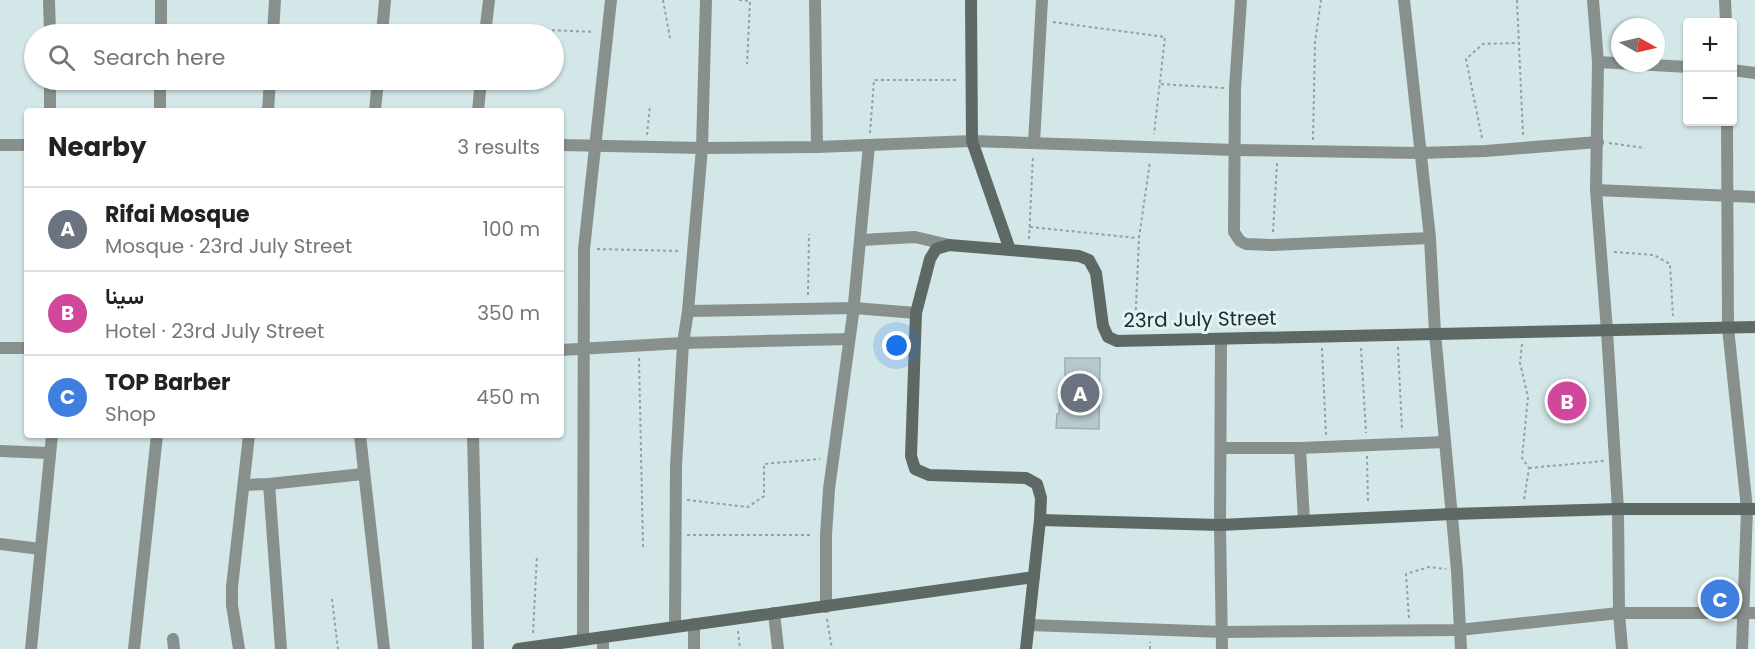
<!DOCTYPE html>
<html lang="en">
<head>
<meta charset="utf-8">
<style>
	body { margin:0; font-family:Poppins,Vazirmatn,sans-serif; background:#f2f2f2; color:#222 }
	.controls { position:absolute; right:18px; top:18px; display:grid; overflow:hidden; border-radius:6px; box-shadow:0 2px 4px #0004 }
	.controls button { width:54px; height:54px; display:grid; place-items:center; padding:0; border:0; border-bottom:2px solid #e0e0e0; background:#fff; color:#222; font:30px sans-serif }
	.compass { position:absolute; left:1611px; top:18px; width:54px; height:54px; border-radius:50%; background:#fff; box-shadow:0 2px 4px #0004; rotate:98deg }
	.you { position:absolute; left:897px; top:346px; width:21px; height:21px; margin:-15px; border:4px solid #fff; border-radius:50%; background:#1a73e8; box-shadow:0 0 0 9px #1a73e833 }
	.badge { display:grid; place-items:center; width:39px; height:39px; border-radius:50%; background:#9d44b0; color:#fff; font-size:20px; font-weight:700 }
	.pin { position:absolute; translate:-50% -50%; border:3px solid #fff; box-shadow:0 2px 6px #0006 }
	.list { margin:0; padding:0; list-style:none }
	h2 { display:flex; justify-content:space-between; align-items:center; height:78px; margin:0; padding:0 24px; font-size:26px }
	h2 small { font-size:20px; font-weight:400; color:#767676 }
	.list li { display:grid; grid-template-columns:39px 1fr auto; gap:18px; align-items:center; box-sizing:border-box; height:84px; padding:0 24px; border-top:2px solid #e0e0e0 }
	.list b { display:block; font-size:22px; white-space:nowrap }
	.list p { margin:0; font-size:20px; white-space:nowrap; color:#767676 }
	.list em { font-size:20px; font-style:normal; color:#767676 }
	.icon { flex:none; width:33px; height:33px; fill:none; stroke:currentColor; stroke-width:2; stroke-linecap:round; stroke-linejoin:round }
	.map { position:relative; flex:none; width:1755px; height:649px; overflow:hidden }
	.search { position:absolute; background:#fff; box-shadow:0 2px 4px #0004; left:24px; top:24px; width:540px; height:66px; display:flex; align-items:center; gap:15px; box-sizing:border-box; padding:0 21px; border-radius:33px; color:#767676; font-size:22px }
	.panel { position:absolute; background:#fff; box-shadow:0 2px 4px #0004; left:24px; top:108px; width:540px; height:330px; border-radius:6px }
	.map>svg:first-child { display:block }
	.building { fill:#b7c8cf; stroke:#9daeb5; stroke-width:1.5 }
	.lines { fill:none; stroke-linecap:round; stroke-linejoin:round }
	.path { stroke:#92a1a3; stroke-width:2; stroke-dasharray:3 3; stroke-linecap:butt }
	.street { stroke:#88908e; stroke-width:12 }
	.secondary { stroke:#5e6966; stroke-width:12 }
	.labels { text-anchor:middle; stroke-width:6; stroke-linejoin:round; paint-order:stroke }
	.street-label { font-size:20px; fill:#252c2d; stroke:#e0f4f6 }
</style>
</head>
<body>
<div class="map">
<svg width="1755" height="649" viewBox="0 0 1755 649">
	<rect width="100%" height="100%" fill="#d3e7e9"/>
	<path class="building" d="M1065 358H1100L1099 429 1056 428 1057 414H1059L1060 386H1065Z"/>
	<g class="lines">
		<g class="path">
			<path d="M663 0 670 38"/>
			<path d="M739 0 750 1 747 64"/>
			<path d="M1517 0 1523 135"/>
			<path d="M1053 22 1165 37 1154 134"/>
			<path d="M498 28 594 32"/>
			<path d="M172 32 199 34"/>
			<path d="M1161 84 1224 88"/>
			<path d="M870 133 874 80H959"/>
			<path d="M647 135 650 105"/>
			<path d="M1482 138 1466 59 1483 44 1518 43"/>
			<path d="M1313 140 1315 42 1321 0"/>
			<path d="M1609 143 1645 148"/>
			<path d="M1030 227 1137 238"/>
			<path d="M1273 232 1277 163"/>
			<path d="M1029 239 1033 155"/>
			<path d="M597 249 681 251"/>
			<path d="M1614 252 1654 255 1670 264 1673 316"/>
			<path d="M808 295 809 234"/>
			<path d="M1135 328 1139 238 1150 161"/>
			<path d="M1522 344 1520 363 1528 397 1522 458 1529 468 1524 500"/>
			<path d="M1398 347 1402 431"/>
			<path d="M1322 348 1326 435"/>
			<path d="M1361 348 1366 433"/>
			<path d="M639 358 643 547"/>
			<path d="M1367 456 1368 504"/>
			<path d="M1529 468 1604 461"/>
			<path d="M687 500 748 507 764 496V464L820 459"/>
			<path d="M687 535H813"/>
			<path d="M332 599 338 649"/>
			<path d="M1409 618 1406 574 1429 567 1446 569"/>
			<path d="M827 619 832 649"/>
			<path d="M738 631 740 649"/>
			<path d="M533 633 537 555"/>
			<path d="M1150 649V642"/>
		</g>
		<g class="street">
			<path d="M49 0 50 34"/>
			<path d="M815 0 817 147"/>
			<path d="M1241 0 1235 88 1234 232 1240 241 1246 244 1272 245 1430 238"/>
			<path d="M1404 0 1430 238 1435 333 1457 571 1461 649"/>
			<path d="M1593 0 1598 62 1596 190 1607 331 1618 509 1619 613 1622 649"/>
			<path d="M1725 0 1726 22"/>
			<path d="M161 34V0"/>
			<path d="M273 34 275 0"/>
			<path d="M382 34 385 0"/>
			<path d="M485 34 489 0"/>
			<path d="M1598 62 1688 67"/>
			<path d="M1732 70 1755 73"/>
			<path d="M50 80V111"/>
			<path d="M160 111V80"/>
			<path d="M268 111 270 80"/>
			<path d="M375 111 378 80"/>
			<path d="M478 111 481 80"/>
			<path d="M1727 122 1728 328 1747 509 1742 649"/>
			<path d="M1034 143 1042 0"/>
			<path d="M0 145H27"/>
			<path d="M561 145 702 148 817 147 972 141 1235 150 1420 153 1485 151 1598 142"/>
			<path d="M1596 190 1755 197"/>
			<path d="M861 240 915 237 949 245"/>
			<path d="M688 311 854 308 916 313"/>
			<path d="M1221 339 1220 525 1222 649"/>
			<path d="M0 348H27"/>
			<path d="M561 350 683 343 849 339"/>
			<path d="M360 435 384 649"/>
			<path d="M473 435 478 649"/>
			<path d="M1221 448H1300L1445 442"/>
			<path d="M1300 448 1304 521"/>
			<path d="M0 451 50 453"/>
			<path d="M269 484 281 649"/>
			<path d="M244 485 269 484 363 474"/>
			<path d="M0 544 40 549"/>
			<path d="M826 607V535L829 489 853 314 869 145"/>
			<path d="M774 613 778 649"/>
			<path d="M694 624V649"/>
			<path d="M1029 625 1223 632 1459 630 1619 613H1755"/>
			<path d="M675 626 676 466 683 343 688 311 702 148 706 0"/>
			<path d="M603 637V649"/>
			<path d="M173 639 174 649"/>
			<path d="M583 640 584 249 611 0"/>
			<path d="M31 649 52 435"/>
			<path d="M134 649 157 435"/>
			<path d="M239 649 232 605V587L249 435"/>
		</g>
		<g class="secondary">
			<path d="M971 0 972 141 1010 250"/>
			<path d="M1040 520 1220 525 1452 514 1618 509H1755"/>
			<path d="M518 649 1034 577"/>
			<path d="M1026 649 1040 520 1041 498 1037 484 1026 478 929 475 915 469 911 456 916 313 930 259 936 249 949 245 1010 250 1079 256 1089 260 1096 273 1103 326 1108 337 1117 341 1755 327"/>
		</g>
	</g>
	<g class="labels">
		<g class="street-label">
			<text transform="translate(1200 319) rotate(-1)" y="7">23rd July Street</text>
		</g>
	</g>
</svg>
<div class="controls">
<button>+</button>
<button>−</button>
</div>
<svg class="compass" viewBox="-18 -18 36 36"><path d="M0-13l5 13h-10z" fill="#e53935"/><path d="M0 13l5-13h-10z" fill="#767676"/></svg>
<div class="you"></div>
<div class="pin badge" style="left:1080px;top:393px;background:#6b7280">A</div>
<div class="pin badge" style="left:1567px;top:401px;background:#d1479c">B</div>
<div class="pin badge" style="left:1720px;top:599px;background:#3f7fe0">C</div>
<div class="search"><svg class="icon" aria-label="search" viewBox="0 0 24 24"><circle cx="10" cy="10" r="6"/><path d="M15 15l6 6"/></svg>Search here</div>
<section class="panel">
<h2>Nearby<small>3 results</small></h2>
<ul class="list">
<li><span class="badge" style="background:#6b7280">A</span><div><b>Rifai Mosque</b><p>Mosque · 23rd July Street</p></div><em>100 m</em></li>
<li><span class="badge" style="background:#d1479c">B</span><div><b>سينا</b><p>Hotel · 23rd July Street</p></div><em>350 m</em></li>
<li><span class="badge" style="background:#3f7fe0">C</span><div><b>TOP Barber</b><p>Shop</p></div><em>450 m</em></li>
</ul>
</section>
</div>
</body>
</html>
